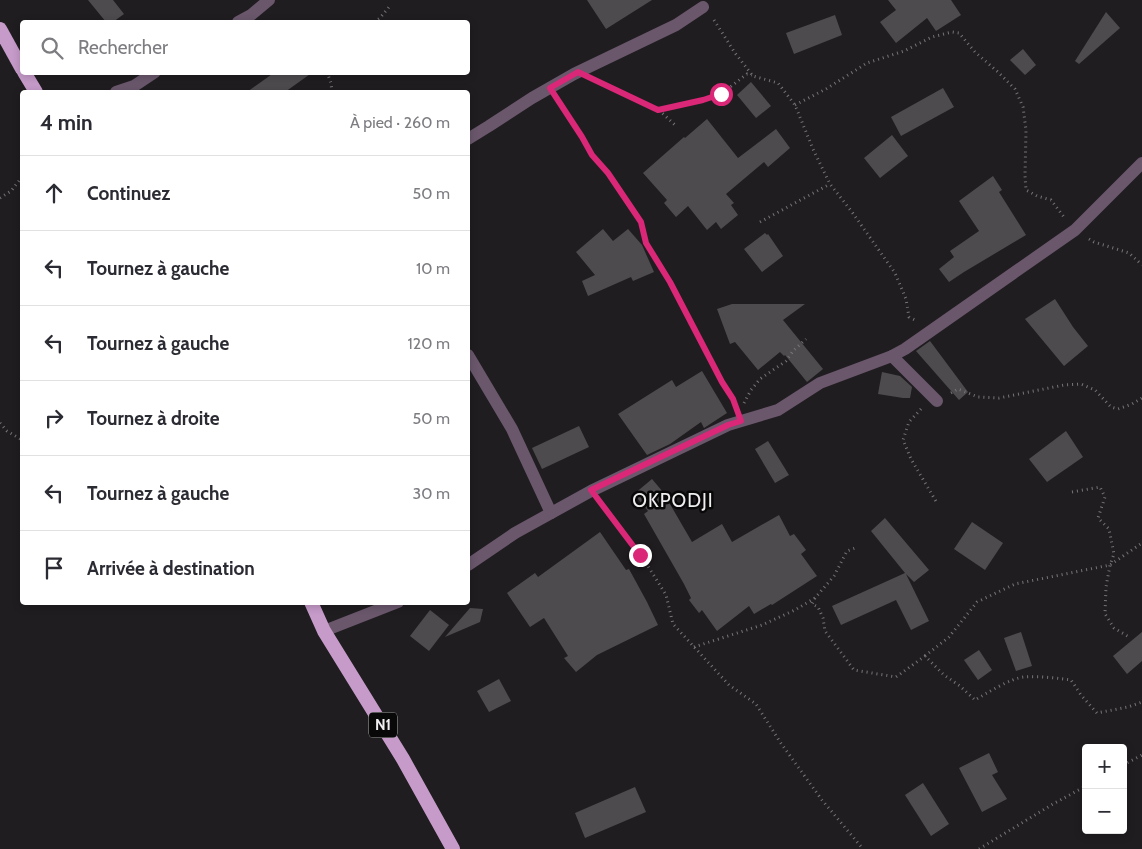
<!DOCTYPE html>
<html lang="fr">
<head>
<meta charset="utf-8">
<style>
	body { margin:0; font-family:Cabin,sans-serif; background:#f2f2f3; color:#2b2b33 }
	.controls { position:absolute; right:15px; bottom:15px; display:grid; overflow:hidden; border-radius:5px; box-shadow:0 2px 8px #0003 }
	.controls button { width:45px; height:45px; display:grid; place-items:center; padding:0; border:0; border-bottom:1px solid #e1e1e2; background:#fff; color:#2b2b33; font:25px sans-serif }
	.stop { position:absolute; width:15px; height:15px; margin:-11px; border:4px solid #db2777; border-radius:50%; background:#fff }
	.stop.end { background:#db2777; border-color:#fff; box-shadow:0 1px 5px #0008 }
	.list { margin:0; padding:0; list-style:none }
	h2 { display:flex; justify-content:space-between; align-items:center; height:65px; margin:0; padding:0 20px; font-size:21px }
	h2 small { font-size:16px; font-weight:400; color:#7c7c81 }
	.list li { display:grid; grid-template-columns:32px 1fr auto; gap:15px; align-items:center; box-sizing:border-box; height:75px; padding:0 20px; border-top:1px solid #e1e1e2 }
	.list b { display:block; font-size:19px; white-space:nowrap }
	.list em { font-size:16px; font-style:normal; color:#7c7c81 }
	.icon { flex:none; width:28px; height:28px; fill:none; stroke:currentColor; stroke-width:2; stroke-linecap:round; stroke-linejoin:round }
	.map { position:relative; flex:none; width:1142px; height:849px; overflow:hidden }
	.search { position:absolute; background:#fff; box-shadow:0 2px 8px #0003; left:20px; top:20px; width:450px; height:55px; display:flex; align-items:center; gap:12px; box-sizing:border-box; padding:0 18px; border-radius:5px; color:#7c7c81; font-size:19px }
	.panel { position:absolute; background:#fff; box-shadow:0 2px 8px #0003; left:20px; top:90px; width:450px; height:515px; border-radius:5px }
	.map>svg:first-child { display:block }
	.building { fill:#4e4b4e }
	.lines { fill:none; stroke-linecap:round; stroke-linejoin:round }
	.path { stroke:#777577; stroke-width:3; stroke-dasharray:1 4; stroke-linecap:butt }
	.minor { stroke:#6a576c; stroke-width:12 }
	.trunk { stroke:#c69bca; stroke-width:14 }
	.route { stroke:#db2777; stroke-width:6 }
	.labels { text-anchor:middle; stroke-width:5; stroke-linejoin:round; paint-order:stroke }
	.shield { fill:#090809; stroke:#aaa8aa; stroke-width:1 }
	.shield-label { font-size:15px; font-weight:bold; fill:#efedef }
	.quarter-label { font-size:19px; letter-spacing:1px; fill:#efedef; stroke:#090809 }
</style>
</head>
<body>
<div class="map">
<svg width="1142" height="849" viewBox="0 0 1142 849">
	<rect width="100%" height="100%" fill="#201d20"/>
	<g class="building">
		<path d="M88 0H113L124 14 113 22H106Z"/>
		<path d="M587 0H652L606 29Z"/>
		<path d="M888 0H951L961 15 936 31 927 18 896 43 880 22 896 10Z"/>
		<path d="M1106 12 1120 28 1079 64 1075 61Z"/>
		<path d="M835 15 842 35 794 54 786 33Z"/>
		<path d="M1023 49 1036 65 1025 75 1010 60Z"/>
		<path d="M275 72H313L285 92H247Z"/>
		<path d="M751 82 771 106 756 118 737 95Z"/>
		<path d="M943 88 954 107 901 136 891 117Z"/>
		<path d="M707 119 738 158 776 129 790 148 768 167 764 162 726 194 734 203 731 205 738 215 721 229 716 222 707 230 688 206 676 217 664 203 667 200 643 173 684 137 685 138Z"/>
		<path d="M892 135 908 156 880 178 864 158Z"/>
		<path d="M993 176 1002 190 999 192 1026 235 964 272 949 282 939 269 954 257 950 251 979 231 959 201Z"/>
		<path d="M603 229 613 241 628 229 642 245 654 272 633 281 631 277 588 296 582 281 595 275 576 252Z"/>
		<path d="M765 233 767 235 768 234 783 256 762 272 744 249Z"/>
		<path d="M1055 299 1073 327 1088 346 1064 366 1025 319Z"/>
		<path d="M732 304H805L783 320 823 369 807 382 785 355 784 356 780 352 758 370 735 342 730 344 717 309Z"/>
		<path d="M930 341 968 392 959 400 916 351Z"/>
		<path d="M702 371 727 413 704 428 701 422 670 444 647 455 618 414 672 380 676 387Z"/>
		<path d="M882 372 900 376 912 387 910 398H903L878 394Z"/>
		<path d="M579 426 589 447 542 469 532 448Z"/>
		<path d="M1066 431 1083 457 1047 482 1029 459Z"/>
		<path d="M768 441 789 475 775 483 755 449Z"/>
		<path d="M652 479 663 492 692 542 722 524 732 542 779 515 790 536 794 534 806 550 801 554 817 576 772 605 771 604 754 614 749 606 717 631 702 610 699 613 689 600 691 598 684 584 644 514 648 511 634 494Z"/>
		<path d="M885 518 929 570 914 582 906 574 929 621 911 630 896 600 841 625 832 606 905 573 871 531Z"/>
		<path d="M972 522 1003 543 985 570 954 549Z"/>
		<path d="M600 532 626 570 629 569 647 602 658 625 597 655 576 672 564 658 568 656 544 618 530 627 507 593 535 573 538 577Z"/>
		<path d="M470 608 483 609 480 622 445 637Z"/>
		<path d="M430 610 449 625 429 651 410 636Z"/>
		<path d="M1021 632 1032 666 1016 671 1004 638Z"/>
		<path d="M1142 632V661L1127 674 1113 656Z"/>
		<path d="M979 650 992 670 978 680 964 660Z"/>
		<path d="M499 679 511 701 489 712 477 691Z"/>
		<path d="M989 753 998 772 992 775 1007 799 982 812 959 768Z"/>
		<path d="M923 783 949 824 931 836 905 795Z"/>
		<path d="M635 787 646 812 585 838 575 813Z"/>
	</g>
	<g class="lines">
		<g class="path">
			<path d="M714 20 735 53 753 76 778 83 795 105 813 149 830 184 852 212 895 273 906 299 909 317 917 321"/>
			<path d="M374 22 380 18 389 7"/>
			<path d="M327 72 331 83 332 92"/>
			<path d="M597 81 658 110 703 101 721 94 747 74 752 75"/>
			<path d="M559 101 582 137 591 155 608 173 641 222 646 243 670 282 722 382 733 399 735 406"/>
			<path d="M795 105 826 89 867 63 904 51 932 37 952 32 959 33 975 52 998 72 1015 89 1023 107 1026 130 1025 176 1026 190 1037 196 1051 200 1064 217"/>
			<path d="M659 110 676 126"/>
			<path d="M0 198 11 191 22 177"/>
			<path d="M760 222 830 184"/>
			<path d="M1089 239 1094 242 1129 253 1142 265"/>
			<path d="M951 393 958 389 978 397 999 398 1064 385 1081 384 1095 390 1111 407 1118 409 1132 404 1142 398"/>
			<path d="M744 403 751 390 760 379 786 361 793 351 806 339"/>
			<path d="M921 409 909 422 903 440 911 459 937 503"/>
			<path d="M0 423 7 431 22 440"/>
			<path d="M1072 492 1100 487 1105 497 1098 518 1109 529 1114 554 1110 565 1106 587 1105 614 1114 628 1129 637"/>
			<path d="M600 503 641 555 666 595 673 624 729 685 756 704 780 742 822 800 863 849"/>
			<path d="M815 598 812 604 818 607 823 618 825 631 854 670 896 677 925 656 944 675 960 686 975 700C987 693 1011 678 1024 677 1040 676 1056 678 1071 680L1081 695 1097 713 1128 707 1142 702"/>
			<path d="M694 647 762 625 795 610 815 598 834 576 847 551 858 547"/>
			<path d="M925 656 949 637 977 602 1015 584 1110 565 1142 543"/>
			<path d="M1123 765 1142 755"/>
			<path d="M979 849 1053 804 1086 786"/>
		</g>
		<g class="minor">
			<path d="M238 22 251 15 269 0"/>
			<path d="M116 92 134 86 155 72"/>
			<path d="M468 139 489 126 532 98 574 74 676 25 703 7"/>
			<path d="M468 355 512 429 551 513"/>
			<path d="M892 356 937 401"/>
			<path d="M468 565 515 533 591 491 728 425 778 410 820 383 892 356 905 349 1075 230 1142 163"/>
			<path d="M324 631 398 602"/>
		</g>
		<g class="trunk">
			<path d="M0 29 22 69"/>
			<path d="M24 72 36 92"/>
			<path d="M311 602 324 631 403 759 453 849"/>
		</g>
	</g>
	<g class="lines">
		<path class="route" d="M640 555 591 490 728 425 741 421 733 399 722 382 670 282 646 243 641 222 608 173 592 155 582 137 550 88 578 72 658 110 703 100 721 94"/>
	</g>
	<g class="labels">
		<rect class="shield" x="369" y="712.5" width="28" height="25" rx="4"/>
		<g class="shield-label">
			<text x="383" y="730">N1</text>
		</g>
		<g class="quarter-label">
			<text x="673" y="507">OKPODJI</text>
		</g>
	</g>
</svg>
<div class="controls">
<button>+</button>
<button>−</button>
</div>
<div class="stop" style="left:721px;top:94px"></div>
<div class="stop end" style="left:640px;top:555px"></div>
<div class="search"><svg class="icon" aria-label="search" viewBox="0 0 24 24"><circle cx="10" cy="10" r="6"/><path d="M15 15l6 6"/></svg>Rechercher</div>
<section class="panel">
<h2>4 min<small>À pied · 260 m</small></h2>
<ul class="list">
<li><svg class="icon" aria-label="ahead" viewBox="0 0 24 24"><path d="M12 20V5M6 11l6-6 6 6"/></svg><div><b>Continuez</b></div><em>50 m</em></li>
<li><svg class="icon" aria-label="left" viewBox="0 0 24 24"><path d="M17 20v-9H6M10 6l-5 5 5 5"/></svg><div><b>Tournez à gauche</b></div><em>10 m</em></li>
<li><svg class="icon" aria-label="left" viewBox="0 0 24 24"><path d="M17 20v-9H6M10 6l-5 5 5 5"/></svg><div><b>Tournez à gauche</b></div><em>120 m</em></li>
<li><svg class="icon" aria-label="right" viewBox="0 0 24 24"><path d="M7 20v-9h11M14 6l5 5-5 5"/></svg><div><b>Tournez à droite</b></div><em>50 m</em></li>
<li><svg class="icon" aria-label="left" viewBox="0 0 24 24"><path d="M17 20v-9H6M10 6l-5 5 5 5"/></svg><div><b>Tournez à gauche</b></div><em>30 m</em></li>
<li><svg class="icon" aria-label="arrive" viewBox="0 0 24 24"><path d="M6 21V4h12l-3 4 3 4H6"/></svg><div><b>Arrivée à destination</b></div></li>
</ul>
</section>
</div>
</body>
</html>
